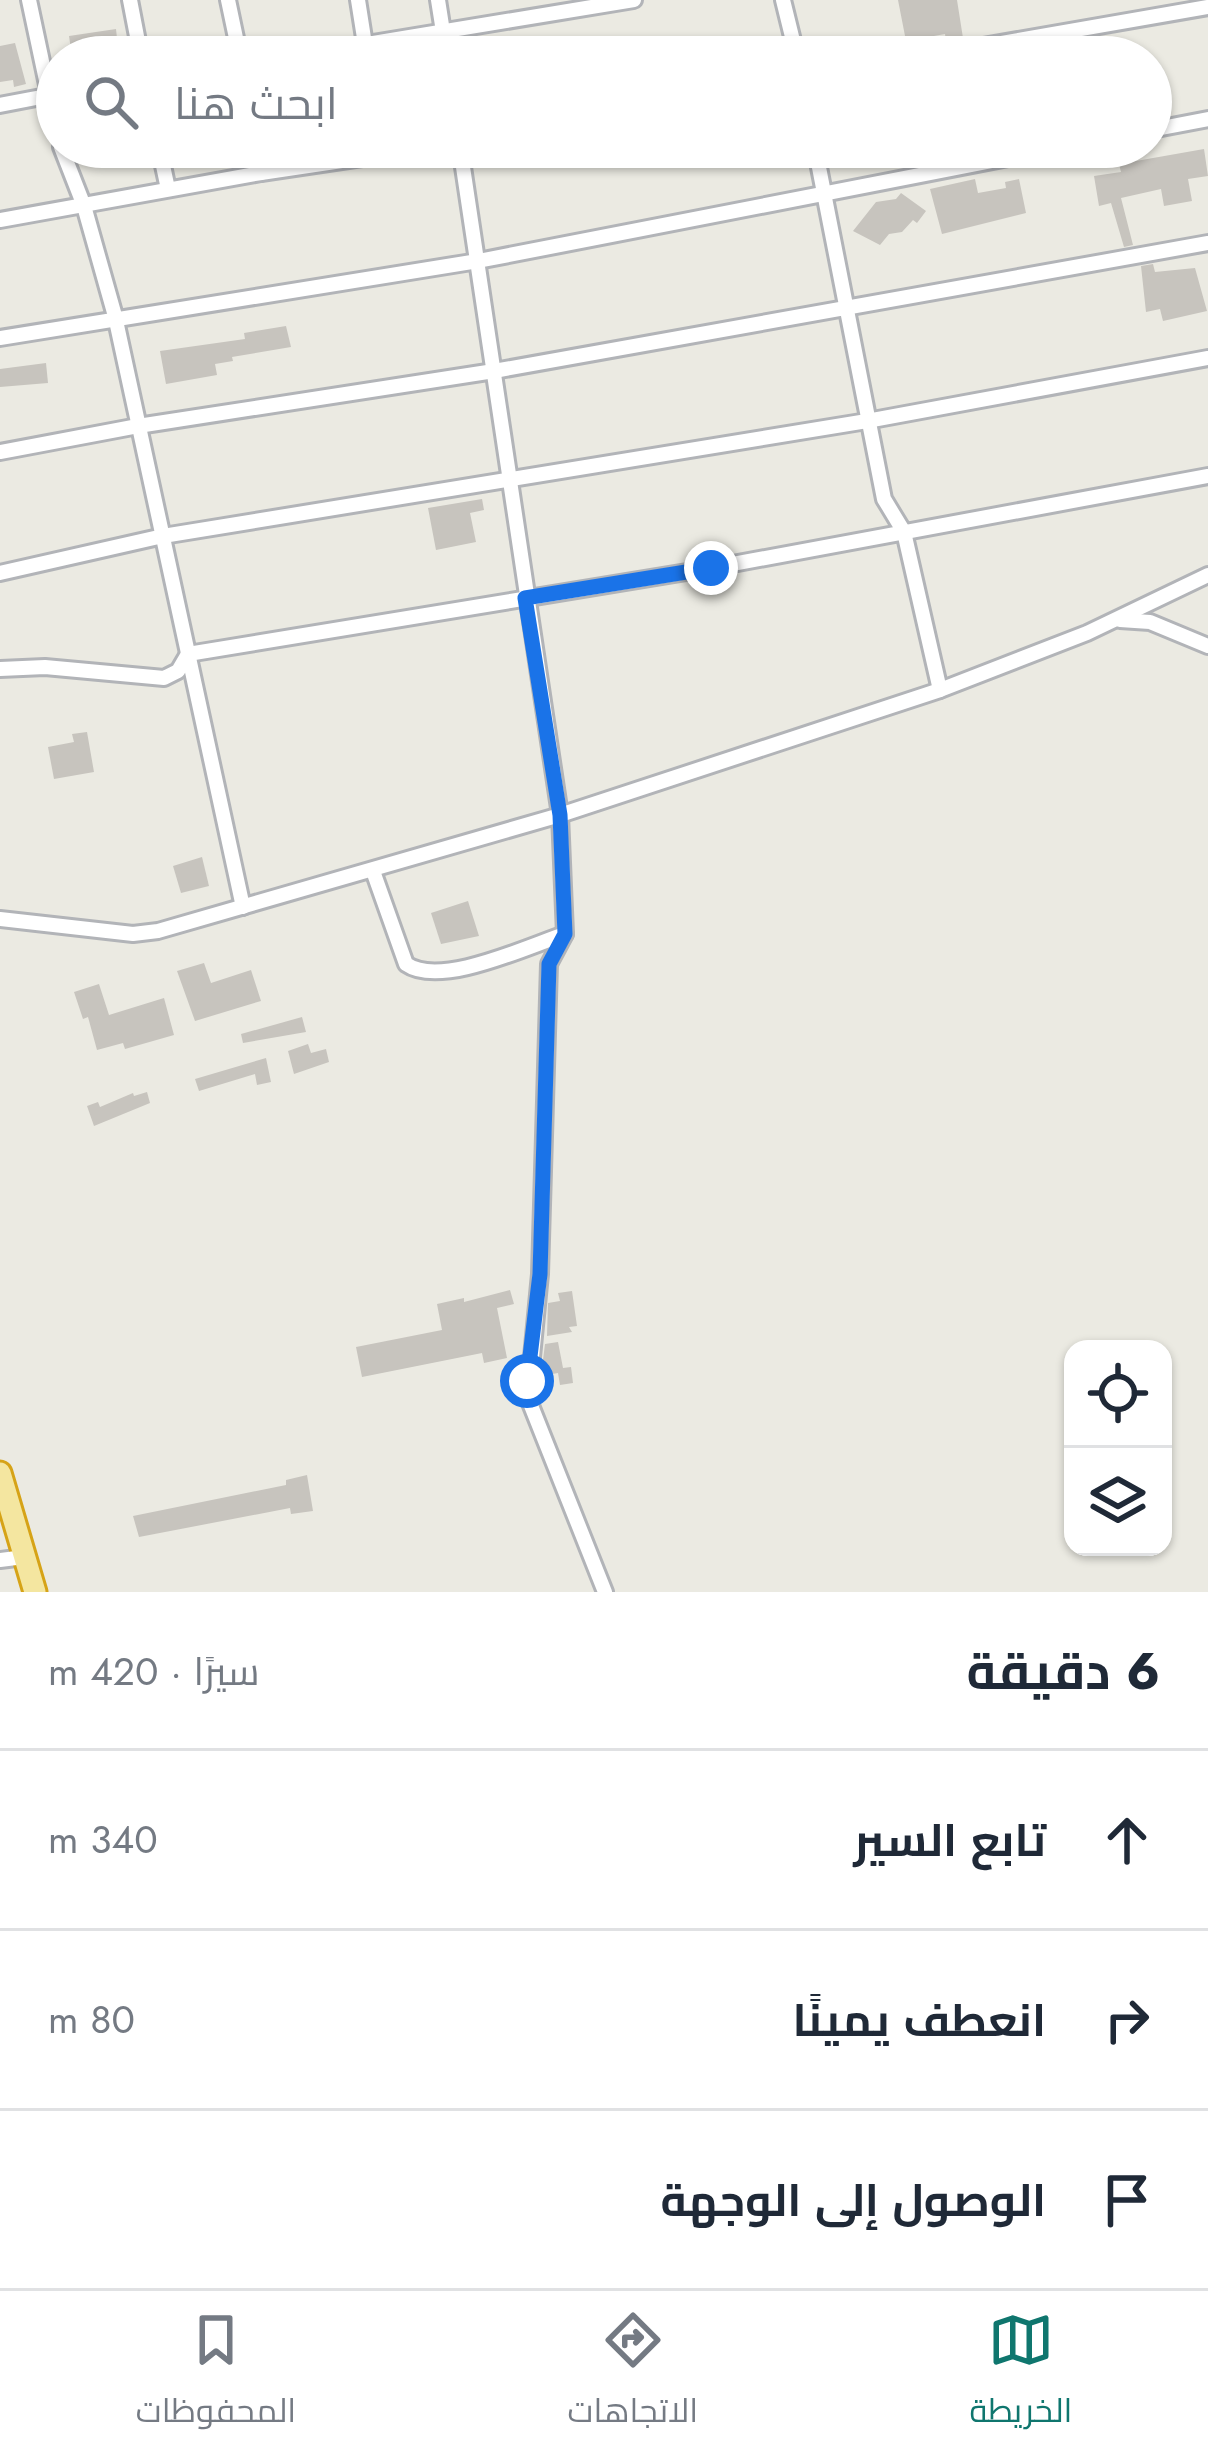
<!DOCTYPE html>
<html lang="ar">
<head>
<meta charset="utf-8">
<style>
	body { margin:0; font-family:Jost,Cairo,sans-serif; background:#f2f2f3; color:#1f2937; direction:rtl }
	.controls { position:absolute; right:36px; bottom:36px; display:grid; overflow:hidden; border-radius:24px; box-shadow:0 3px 9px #0004 }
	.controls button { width:108px; height:108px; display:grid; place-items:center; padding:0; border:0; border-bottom:3px solid #e0e1e3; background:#fff; color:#1f2937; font:60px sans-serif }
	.stop { position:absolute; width:36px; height:36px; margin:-27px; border:9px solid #1a73e8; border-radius:50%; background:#fff }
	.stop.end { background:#1a73e8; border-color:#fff; box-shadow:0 3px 12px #0008 }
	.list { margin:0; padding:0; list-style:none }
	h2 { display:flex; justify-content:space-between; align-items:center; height:156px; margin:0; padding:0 48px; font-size:51px }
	h2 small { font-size:39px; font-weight:400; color:#747a83 }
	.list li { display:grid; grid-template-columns:78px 1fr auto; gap:36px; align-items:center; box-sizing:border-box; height:180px; padding:0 48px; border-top:3px solid #e0e1e3 }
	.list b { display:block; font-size:45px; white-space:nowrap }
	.list em { font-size:39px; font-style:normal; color:#747a83 }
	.icon { flex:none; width:66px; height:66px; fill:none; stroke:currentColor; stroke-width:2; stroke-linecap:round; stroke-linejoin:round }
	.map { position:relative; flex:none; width:1208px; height:1592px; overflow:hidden; direction:ltr }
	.search { position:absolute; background:#fff; box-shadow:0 3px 9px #0004; left:36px; right:36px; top:36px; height:132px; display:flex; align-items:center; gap:30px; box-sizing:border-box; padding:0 42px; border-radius:66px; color:#747a83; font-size:45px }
	.sheet { height:696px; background:#fff }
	nav { display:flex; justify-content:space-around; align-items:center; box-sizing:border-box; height:168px; border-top:3px solid #e0e1e3; background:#fff; font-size:33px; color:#747a83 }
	nav a { display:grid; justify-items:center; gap:6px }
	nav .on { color:#0f766e }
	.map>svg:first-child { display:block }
	.building { fill:#c7c4be }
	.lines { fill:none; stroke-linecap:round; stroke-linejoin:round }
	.minor-casing { stroke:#b2b4b8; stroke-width:20 }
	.trunk-casing { stroke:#d6a317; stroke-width:27 }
	.minor { stroke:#fff; stroke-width:14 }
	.trunk { stroke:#f4e6a0; stroke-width:21 }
	.route { stroke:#1a73e8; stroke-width:15 }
</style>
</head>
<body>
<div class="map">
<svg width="1208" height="1592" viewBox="0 0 1208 1592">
	<rect width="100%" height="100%" fill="#ebeae2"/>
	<g class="building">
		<path d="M898 0H957L963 38 946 41 945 34 906 41Z"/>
		<path d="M116 29 119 57H102V53L72 56 69 36Z"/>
		<path d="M15 43 26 84 14 87 13 80 0 82V46Z"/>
		<path d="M1204 149 1208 176 1188 179 1192 201 1164 206 1161 189 1121 198 1133 245 1124 247 1111 203 1099 206 1094 176 1121 172 1119 164Z"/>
		<path d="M975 179 978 193 1006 188 1005 182 1019 179 1026 213 942 234 930 189Z"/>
		<path d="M901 193 926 211 917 223 913 220 902 232 889 234 880 245 853 231 876 202 896 199Z"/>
		<path d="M1153 264 1155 272 1195 268 1207 311 1163 321 1160 309 1146 312 1141 266Z"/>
		<path d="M286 326 291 347 232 357 233 361 215 364 217 375 166 384 160 351 245 339 244 333Z"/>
		<path d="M46 363 48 383 0 387V369Z"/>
		<path d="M482 499 484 510 470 513 476 542 436 550 428 508Z"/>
		<path d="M87 732 94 772 54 779 48 747 74 742 72 734Z"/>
		<path d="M202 857 209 886 181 893 173 866Z"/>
		<path d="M468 901 479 936 441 944 431 913Z"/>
		<path d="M204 963 211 983 251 970 261 1001 195 1021 177 971Z"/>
		<path d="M99 984 109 1015 164 998 174 1035 125 1049 123 1043 97 1050 88 1017 83 1019 74 992Z"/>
		<path d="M302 1017 306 1032 243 1043 241 1034Z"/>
		<path d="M308 1044 311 1053 326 1049 329 1062 294 1074 288 1051Z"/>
		<path d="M266 1058 271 1082 257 1085 255 1074 199 1091 195 1079Z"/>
		<path d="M147 1092 150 1103 94 1126 87 1106 98 1102 100 1107 133 1093 134 1096Z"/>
		<path d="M510 1290 514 1304 497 1308 507 1358 484 1363 482 1353 362 1377 356 1347 442 1330 437 1304 464 1298V1302Z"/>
		<path d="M572 1291 577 1326 569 1327 572 1332 547 1336 548 1303 560 1301 558 1293Z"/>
		<path d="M558 1342 563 1368 571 1367 573 1383 560 1385 558 1373 541 1376 545 1344Z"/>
		<path d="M307 1475 313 1511 291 1514 290 1508 139 1537 133 1516 286 1485V1480Z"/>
	</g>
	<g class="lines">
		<defs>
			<g id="minor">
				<path d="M29 0 57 132"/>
				<path d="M130 0 141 57"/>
				<path d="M228 0 240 57"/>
				<path d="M358 0 367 57"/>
				<path d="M438 0 447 57"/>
				<path d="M783 0 797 57"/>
				<path d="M288 57 634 0"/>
				<path d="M920 57 1208 7"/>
				<path d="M0 105 57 94"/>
				<path d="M1151 130 1208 119"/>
				<path d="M61 147 84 206 115 316 243 907"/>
				<path d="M159 147 168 189"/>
				<path d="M256 147 261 173"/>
				<path d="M460 147 560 815 565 934 549 964 540 1274 528 1398 605 1592"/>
				<path d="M815 147 884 499 904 532 940 690"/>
				<path d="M0 220 261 173 436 147"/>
				<path d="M0 338 478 261 1064 147"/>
				<path d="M0 452 138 426 494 371 1208 243"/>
				<path d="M0 573 163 536 867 421 1208 358"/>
				<path d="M1120 620 1150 622 1208 646"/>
				<path d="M0 669 45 667 164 678 178 671 188 654 711 568 1208 476"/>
				<path d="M373 871 406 964C440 988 526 947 565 934"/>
				<path d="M0 919 133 934 158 931 560 815 940 690 1087 633 1208 575"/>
				<path d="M0 1560 24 1557"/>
			</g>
			<path id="trunk" d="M0 1473 35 1592"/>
		</defs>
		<use href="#minor" class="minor-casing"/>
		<use href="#trunk" class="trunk-casing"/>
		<use href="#minor" class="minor"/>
		<use href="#trunk" class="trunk"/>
	</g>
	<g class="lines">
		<path class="route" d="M527 1381 540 1274 549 964 565 934 560 815 525 598 711 568"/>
	</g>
</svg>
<div class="controls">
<button><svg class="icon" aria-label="locate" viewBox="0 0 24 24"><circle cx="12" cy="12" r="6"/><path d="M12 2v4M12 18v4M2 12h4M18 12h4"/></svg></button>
<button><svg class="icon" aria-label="layers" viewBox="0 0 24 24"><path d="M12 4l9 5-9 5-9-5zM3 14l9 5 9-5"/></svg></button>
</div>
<div class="stop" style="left:527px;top:1381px"></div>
<div class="stop end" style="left:711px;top:568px"></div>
<div class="search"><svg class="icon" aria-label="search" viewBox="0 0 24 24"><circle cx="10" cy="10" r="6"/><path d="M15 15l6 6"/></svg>ابحث هنا</div>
</div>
<section class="sheet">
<h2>6 دقيقة<small>سيرًا · 420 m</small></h2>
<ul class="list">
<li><svg class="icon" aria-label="ahead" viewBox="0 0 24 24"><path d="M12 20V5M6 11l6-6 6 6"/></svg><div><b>تابع السير</b></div><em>340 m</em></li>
<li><svg class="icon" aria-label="right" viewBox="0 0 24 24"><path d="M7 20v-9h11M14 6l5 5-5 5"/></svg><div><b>انعطف يمينًا</b></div><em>80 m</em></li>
<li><svg class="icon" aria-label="arrive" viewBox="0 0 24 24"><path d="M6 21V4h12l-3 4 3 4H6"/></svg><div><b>الوصول إلى الوجهة</b></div></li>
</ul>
</section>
<nav>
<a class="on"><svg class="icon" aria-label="map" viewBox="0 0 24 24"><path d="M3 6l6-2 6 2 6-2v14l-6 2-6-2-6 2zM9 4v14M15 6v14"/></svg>الخريطة</a>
<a><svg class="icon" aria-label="directions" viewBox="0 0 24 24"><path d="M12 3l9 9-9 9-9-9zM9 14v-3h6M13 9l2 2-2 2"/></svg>الاتجاهات</a>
<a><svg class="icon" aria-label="saved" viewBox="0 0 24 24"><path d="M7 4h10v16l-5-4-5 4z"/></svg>المحفوظات</a>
</nav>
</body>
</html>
